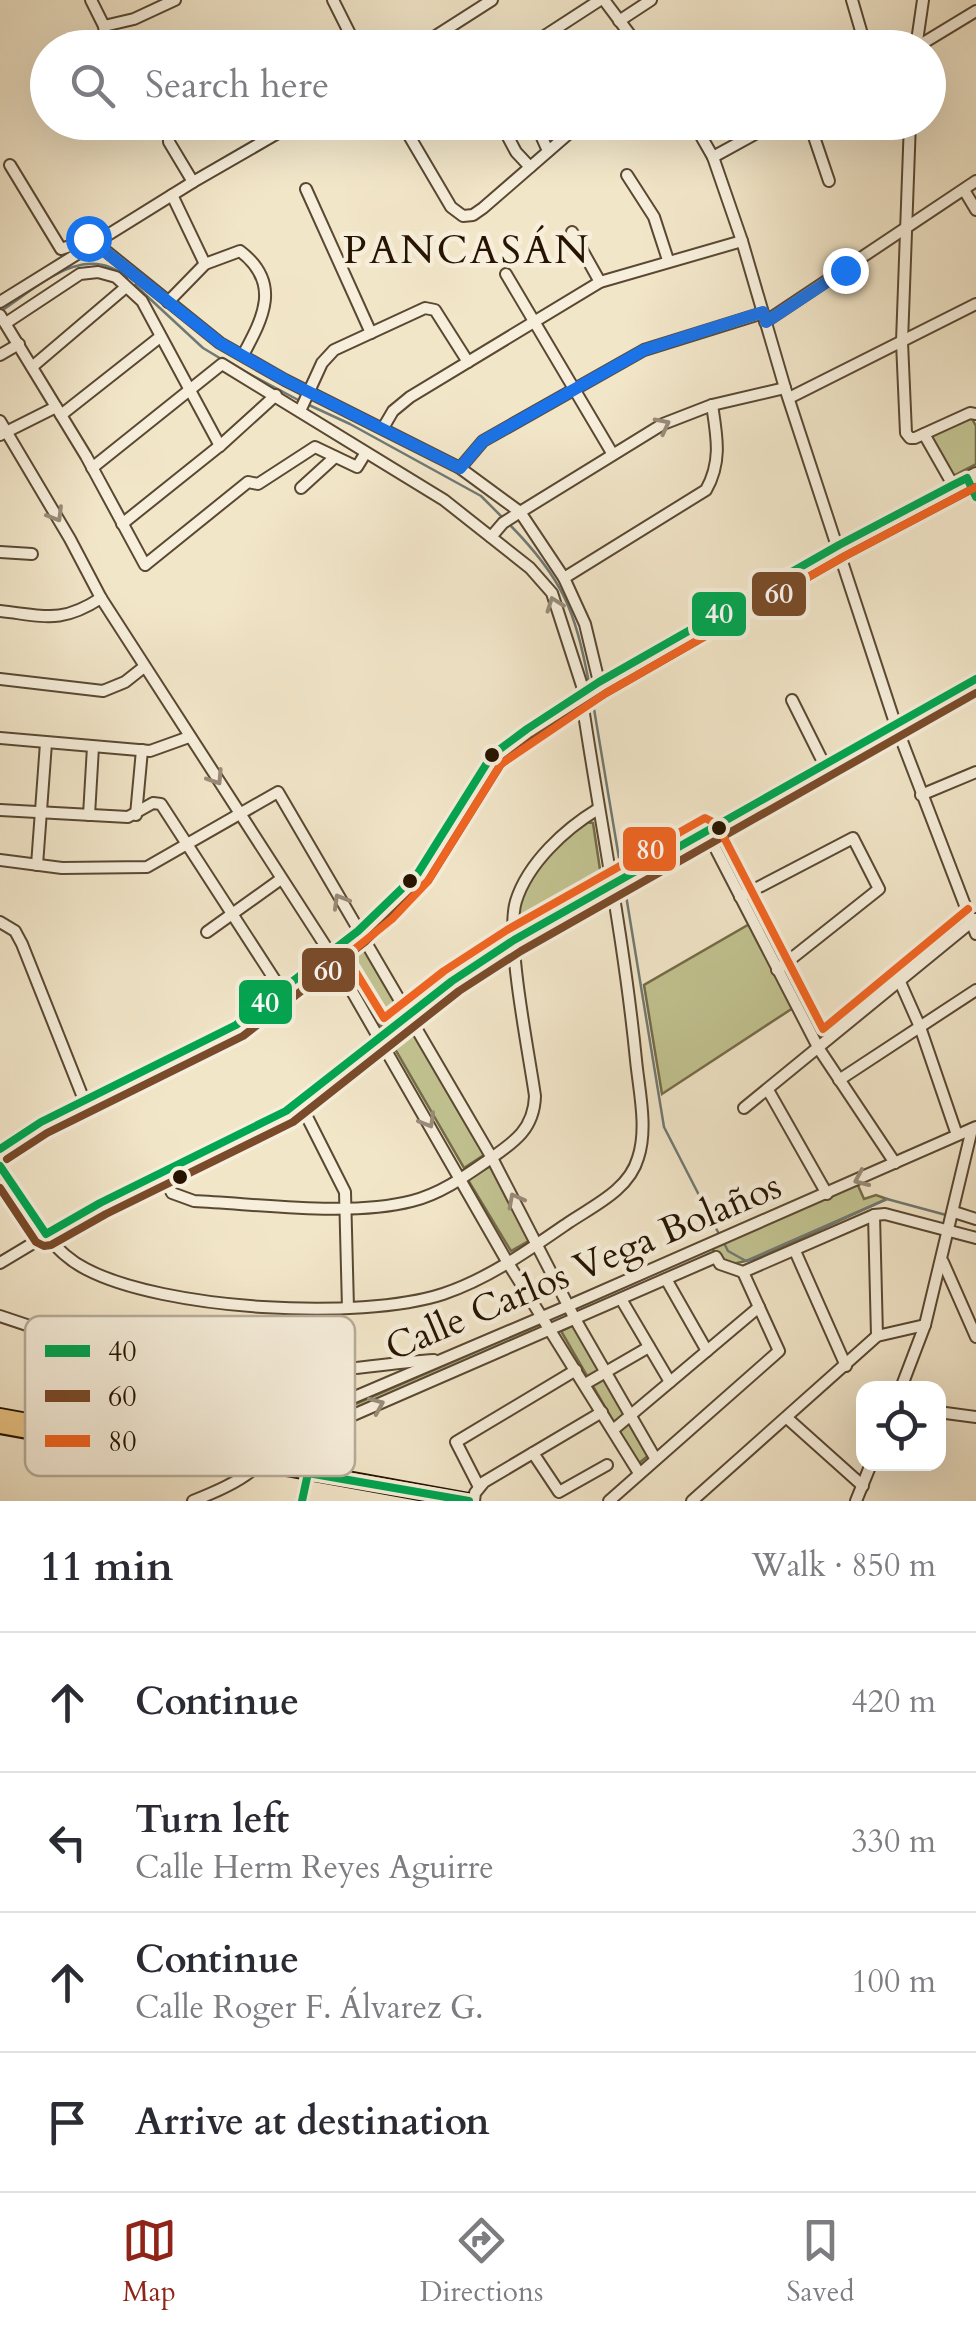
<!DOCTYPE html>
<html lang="en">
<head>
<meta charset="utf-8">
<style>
	body { margin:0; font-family:Cardo,serif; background:#f2f2f3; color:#2b2b33 }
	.controls { position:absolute; right:30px; bottom:30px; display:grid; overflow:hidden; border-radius:20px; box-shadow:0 10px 40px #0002 }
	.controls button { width:90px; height:90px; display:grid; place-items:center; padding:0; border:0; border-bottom:2px solid #e1e1e2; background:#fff; color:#2b2b33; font:50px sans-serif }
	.stop { position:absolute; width:30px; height:30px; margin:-22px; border:8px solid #1a73e8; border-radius:50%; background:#fff }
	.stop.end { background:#1a73e8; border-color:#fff; box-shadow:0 2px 10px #0008 }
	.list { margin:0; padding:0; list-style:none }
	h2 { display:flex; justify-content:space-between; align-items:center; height:130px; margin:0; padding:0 40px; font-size:42px }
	h2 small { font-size:32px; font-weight:400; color:#7c7c81 }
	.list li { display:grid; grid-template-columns:65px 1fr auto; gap:30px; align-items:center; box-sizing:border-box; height:140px; padding:0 40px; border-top:2px solid #e1e1e2 }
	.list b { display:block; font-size:38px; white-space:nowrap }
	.list p { margin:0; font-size:32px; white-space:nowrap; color:#7c7c81 }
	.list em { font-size:32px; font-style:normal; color:#7c7c81 }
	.icon { flex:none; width:55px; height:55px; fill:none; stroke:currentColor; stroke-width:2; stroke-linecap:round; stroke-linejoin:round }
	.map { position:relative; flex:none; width:976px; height:1501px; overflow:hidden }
	.search { position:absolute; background:#fff; box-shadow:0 10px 40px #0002; left:30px; right:30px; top:30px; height:110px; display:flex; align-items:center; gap:25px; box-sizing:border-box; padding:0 35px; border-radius:55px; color:#7c7c81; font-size:38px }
	.sheet { height:690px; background:#fff }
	nav { display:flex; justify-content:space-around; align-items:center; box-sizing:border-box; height:140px; border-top:2px solid #e1e1e2; background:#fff; font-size:28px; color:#7c7c81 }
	nav a { display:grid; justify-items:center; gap:5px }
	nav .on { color:#8f2418 }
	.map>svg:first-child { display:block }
	.green { fill:#c2c391; stroke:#746c48; stroke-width:2.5 }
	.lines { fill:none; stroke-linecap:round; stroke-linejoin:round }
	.stream { stroke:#707974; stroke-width:2.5 }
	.minor-casing { stroke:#594832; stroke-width:14 }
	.highway-casing { stroke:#261400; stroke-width:18 }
	.minor { stroke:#f7efdc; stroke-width:10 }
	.highway { stroke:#e9c384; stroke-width:14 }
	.bus-1-casing { stroke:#f7efdc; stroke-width:15 }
	.bus-2-casing { stroke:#f7efdc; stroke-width:15 }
	.bus-3-casing { stroke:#f7efdc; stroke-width:15 }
	.bus-1 { stroke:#00a651; stroke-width:8 }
	.bus-2 { stroke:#7a4b2a; stroke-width:8 }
	.bus-3 { stroke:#f26522; stroke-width:8 }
	.oneway { stroke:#998c79 }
	.route { stroke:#1a73e8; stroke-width:12 }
	.bus-dot { fill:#261400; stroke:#f7efdc; stroke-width:4 }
	.labels { text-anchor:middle; stroke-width:9; stroke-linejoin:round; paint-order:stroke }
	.street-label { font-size:38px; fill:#261400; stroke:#f7efdc }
	.neighbourhood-label { font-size:40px; letter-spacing:2.5px; fill:#261400; stroke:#f7efdc }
	.key { fill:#f7efdc; stroke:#b8ad9a; stroke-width:2.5 }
	.key-label { font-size:28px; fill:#261400 }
	.line-badge { stroke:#f7efdc; stroke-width:4 }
	.badge-label { font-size:28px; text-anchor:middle; font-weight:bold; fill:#fff }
</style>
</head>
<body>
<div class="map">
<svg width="976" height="1501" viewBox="0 0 976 1501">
	<rect width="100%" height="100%" fill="#f2e6c9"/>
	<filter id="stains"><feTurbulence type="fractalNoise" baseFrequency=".002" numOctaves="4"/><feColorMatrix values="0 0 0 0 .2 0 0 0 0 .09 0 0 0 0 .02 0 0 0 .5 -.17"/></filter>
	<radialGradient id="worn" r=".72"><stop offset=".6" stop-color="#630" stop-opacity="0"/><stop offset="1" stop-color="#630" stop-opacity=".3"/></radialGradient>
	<g class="green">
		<path d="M971 417 976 426V464L951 477 930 437Z"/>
		<path d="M584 822 593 823 601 876 522 927C520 920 517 910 519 903 526 870 560 843 584 822Z"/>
		<path d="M753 922 796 1006 662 1094 644 985Z"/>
		<path d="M357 938 405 1012 382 1027 336 951Z"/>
		<path d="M410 1023 487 1153 464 1168 388 1037Z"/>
		<path d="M492 1165 532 1239 511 1251 468 1180Z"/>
		<path d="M856 1181 864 1199 876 1195 887 1199 758 1258 729 1265 716 1257 711 1244Z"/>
		<path d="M543 1323 546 1329 274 1445 272 1440Z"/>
		<path d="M574 1325 649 1455 638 1464 561 1331Z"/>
	</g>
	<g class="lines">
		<g class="stream">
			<path d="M135 285 203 348 223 360"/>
			<path d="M1 311C38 287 85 240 127 278"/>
			<path d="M238 368 302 402"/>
			<path d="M309 405 350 424 481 496 504 519"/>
			<path d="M510 525C563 579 575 610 589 683"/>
			<path d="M591 691 622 876"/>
			<path d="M624 883 664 1127 719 1234"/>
			<path d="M723 1241 728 1251 746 1261 887 1199 946 1215"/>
		</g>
		<defs>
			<g id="minor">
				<path d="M91 0 104 26 107 48"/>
				<path d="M333 0 357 48"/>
				<path d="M604 0 640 48"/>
				<path d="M852 0 866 48"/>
				<path d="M619 21 651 0"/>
				<path d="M104 26 134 19 175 0"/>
				<path d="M417 48 492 0"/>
				<path d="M526 48 600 0"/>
				<path d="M915 48 976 11"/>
				<path d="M916 48 923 0"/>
				<path d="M185 122 169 133V142L193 182"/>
				<path d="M401 122 451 207 463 216 473 215 483 208 582 122"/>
				<path d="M500 122 516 152 530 167"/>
				<path d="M535 122 548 151"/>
				<path d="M693 122 713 157 742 241 785 388 895 723 976 934"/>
				<path d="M809 122 829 181"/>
				<path d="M910 122 902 342 906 433 910 438H915L970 413 976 414"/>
				<path d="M713 157 777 122"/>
				<path d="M10 165 61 249 91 239 220 343 285 380 460 468 520 512 564 578 585 624 599 682"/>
				<path d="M627 175 654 217 668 260"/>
				<path d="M306 189 371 333"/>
				<path d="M964 190 976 210"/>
				<path d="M172 195 205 264"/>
				<path d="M572 232 600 282"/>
				<path d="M506 274 612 453"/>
				<path d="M0 302 193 182 297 122"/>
				<path d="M168 302 205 264 240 251C282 283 263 318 243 355"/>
				<path d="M0 315 86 456 145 565 248 482 258 484 315 447 357 467 365 454"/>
				<path d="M765 322 976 181"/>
				<path d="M6 323 80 274 98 272 116 277 142 301 220 446"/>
				<path d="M0 355 19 344"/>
				<path d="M32 367 126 287"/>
				<path d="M789 398 976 304"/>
				<path d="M300 411 322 363 334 350 425 308 435 310 468 362"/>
				<path d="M61 415 160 337"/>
				<path d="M0 421 70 539 101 598 330 953 508 1263 639 1473"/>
				<path d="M383 428 393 411 410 397 600 282 742 241"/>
				<path d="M924 434 953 485"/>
				<path d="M0 435 56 407"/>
				<path d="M92 468 222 364 444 500 530 568 552 593 584 692"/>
				<path d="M460 468 483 441 644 350 763 313"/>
				<path d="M967 478 976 497"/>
				<path d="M301 488 335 457"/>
				<path d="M122 524 222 444 276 395"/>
				<path d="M491 537 503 523 517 514 663 424 712 405 785 388"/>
				<path d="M0 552 32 554"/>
				<path d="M564 578 706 490C722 462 717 437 712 405"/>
				<path d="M0 611C45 616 61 624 101 598"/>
				<path d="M0 679 103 691 125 682 144 667"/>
				<path d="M792 700 824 764"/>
				<path d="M0 738 150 751 189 737"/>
				<path d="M921 795 976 772"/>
				<path d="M0 810 128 817 153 803 161 804 282 991"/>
				<path d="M89 815 93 747"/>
				<path d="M136 815 142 750"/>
				<path d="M706 830 819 1049 895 1163"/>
				<path d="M0 860 62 868 147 867 278 792 492 1158 575 1319 655 1458"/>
				<path d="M37 865 46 743"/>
				<path d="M740 897 853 838 879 889 777 970"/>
				<path d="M0 922 15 931 22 944 84 1100"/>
				<path d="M207 932 281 879"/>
				<path d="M900 982 920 1027 957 1135"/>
				<path d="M839 1080 976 990"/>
				<path d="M768 1090 827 1194"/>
				<path d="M299 1101 345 1192 348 1308"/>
				<path d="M744 1108 975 919"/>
				<path d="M0 1149 41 1122 236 1025 358 931 418 873 492 755 527 729 599 682 839 545 976 473"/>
				<path d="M0 1166C24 1202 46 1249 86 1269 164 1310 360 1321 443 1294 488 1279 529 1250 568 1223 593 1206 629 1190 638 1158 648 1128 639 1091 636 1060 624 938 599 816 581 694"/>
				<path d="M161 1173 172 1193 194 1201C259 1204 350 1217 412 1201 440 1194 464 1177 487 1161 513 1143 534 1130 535 1096 529 1053 505 937 516 901 528 863 565 829 598 809"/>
				<path d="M954 1212 976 1219"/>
				<path d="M874 1215 877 1336"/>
				<path d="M795 1251 846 1366"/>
				<path d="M943 1262 976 1337"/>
				<path d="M0 1263 100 1203 286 1111 452 981 514 940 976 679"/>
				<path d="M666 1279 707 1351"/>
				<path d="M621 1299 670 1382"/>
				<path d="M0 1316C99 1351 206 1371 311 1371 352 1371 393 1362 434 1360"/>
				<path d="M585 1384 649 1347"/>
				<path d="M901 1388 925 1325 972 1129"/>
				<path d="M938 1412 976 1417"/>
				<path d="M787 1418 863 1486"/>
				<path d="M613 1430 759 1307"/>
				<path d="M533 1453 559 1492 607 1465"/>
				<path d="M249 1465 256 1444 263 1436 568 1306 976 1127"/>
				<path d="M479 1487 456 1442 576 1370"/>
				<path d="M193 1501C215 1492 237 1483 255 1468 262 1462 264 1455 273 1450L716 1257 720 1264 743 1272 874 1215 885 1214 976 1238"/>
				<path d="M302 1501 308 1473"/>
				<path d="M474 1501 475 1493 484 1482 602 1412"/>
				<path d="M609 1501 779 1351 743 1272"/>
				<path d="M692 1501 877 1336 925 1325"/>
				<path d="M856 1501 871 1464"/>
			</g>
			<g id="highway">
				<path d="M0 1416 469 1501"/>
				<path d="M0 1426 144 1452"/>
				<path d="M218 1453 241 1448 263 1436"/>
			</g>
		</defs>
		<use href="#minor" class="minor-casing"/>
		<use href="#highway" class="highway-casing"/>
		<use href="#minor" class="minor"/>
		<use href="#highway" class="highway"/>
		<defs>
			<g id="bus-1">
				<path d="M0 1149 41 1122 236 1025 358 931 418 873 492 755 527 729 599 682 839 545 953 485 967 478 976 497"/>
				<path d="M0 1166 46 1234 100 1203 286 1111 452 981 514 940 976 679"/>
				<path d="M302 1501 308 1473 469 1501"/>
			</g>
			<g id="bus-2">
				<path d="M7 1159 47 1133 243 1036 366 941 428 881 501 764 534 739 606 693 845 556 976 487"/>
				<path d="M0 1188 36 1242 44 1246 51 1245 106 1214 293 1122 459 991 521 951 976 693"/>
			</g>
			<path id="bus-3" d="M968 909 823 1029 717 824 705 818 507 930 444 971 384 1018 346 956 392 919 428 881 501 764 606 693 845 556 976 487"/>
		</defs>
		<use href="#bus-1" class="bus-1-casing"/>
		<use href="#bus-2" class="bus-2-casing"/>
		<use href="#bus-3" class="bus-3-casing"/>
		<use href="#bus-1" class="bus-1"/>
		<use href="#bus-2" class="bus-2"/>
		<use href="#bus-3" class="bus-3"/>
	</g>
	<defs><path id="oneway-chevron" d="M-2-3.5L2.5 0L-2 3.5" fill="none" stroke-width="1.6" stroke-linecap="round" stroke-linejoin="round" transform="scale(2.5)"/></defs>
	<g class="oneway">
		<use href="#oneway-chevron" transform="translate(663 425) rotate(-27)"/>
		<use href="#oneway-chevron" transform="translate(56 515) rotate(59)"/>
		<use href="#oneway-chevron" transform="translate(554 604) rotate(-110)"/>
		<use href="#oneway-chevron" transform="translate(216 778) rotate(57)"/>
		<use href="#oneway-chevron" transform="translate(340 901) rotate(-120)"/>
		<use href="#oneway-chevron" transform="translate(428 1121) rotate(60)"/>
		<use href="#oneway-chevron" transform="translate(861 1179) rotate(156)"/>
		<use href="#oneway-chevron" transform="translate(515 1200) rotate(-118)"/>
		<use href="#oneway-chevron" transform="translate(377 1405) rotate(-23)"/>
	</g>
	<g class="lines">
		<path class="route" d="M88 238 220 343 285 380 460 468 483 441 644 350 763 312 766 322 845 270"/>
	</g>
	<g class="bus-dot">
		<circle cx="492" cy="755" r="9"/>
		<circle cx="719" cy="828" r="9"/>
		<circle cx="410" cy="881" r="9"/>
		<circle cx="180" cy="1177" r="9"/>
	</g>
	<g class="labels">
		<g class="street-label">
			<text transform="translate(583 1266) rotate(-23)" y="13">Calle Carlos Vega Bolaños</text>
		</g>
		<g class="neighbourhood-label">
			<text x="467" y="263">PANCASÁN</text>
		</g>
	</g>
	<rect x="25" y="1316" width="330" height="160" rx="15" class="key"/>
	<rect x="45" y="1345" width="45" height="12" fill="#00a651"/>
	<rect x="45" y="1390" width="45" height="12" fill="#7a4b2a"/>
	<rect x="45" y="1435" width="45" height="12" fill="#f26522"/>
	<g class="key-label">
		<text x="108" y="1361">40</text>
		<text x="108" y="1406">60</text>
		<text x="108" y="1451">80</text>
	</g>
	<g class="line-badge">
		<rect x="750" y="570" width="58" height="48" rx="10" fill="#7a4b2a"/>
		<rect x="690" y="590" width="58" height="48" rx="10" fill="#00a651"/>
		<rect x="621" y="825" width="57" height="48" rx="10" fill="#f26522"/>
		<rect x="300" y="946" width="57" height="48" rx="10" fill="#7a4b2a"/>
		<rect x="237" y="978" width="57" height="48" rx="10" fill="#00a651"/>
	</g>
	<g class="badge-label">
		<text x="779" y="603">60</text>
		<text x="719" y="623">40</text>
		<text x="650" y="859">80</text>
		<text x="328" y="980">60</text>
		<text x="265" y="1012">40</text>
	</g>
	<rect width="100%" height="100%" filter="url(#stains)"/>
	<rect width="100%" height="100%" fill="url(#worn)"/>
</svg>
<div class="controls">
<button><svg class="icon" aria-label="locate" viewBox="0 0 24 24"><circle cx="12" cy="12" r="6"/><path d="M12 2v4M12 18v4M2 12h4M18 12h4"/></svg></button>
</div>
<div class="stop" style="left:88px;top:238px"></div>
<div class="stop end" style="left:845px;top:270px"></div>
<div class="search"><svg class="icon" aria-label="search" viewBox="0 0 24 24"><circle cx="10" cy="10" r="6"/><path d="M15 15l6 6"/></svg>Search here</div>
</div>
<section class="sheet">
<h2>11 min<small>Walk · 850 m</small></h2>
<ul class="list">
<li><svg class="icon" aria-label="ahead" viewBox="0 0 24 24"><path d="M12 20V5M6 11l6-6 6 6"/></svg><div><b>Continue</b></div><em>420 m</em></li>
<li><svg class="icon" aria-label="left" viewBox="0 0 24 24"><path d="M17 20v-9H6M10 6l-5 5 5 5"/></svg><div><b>Turn left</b><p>Calle Herm Reyes Aguirre</p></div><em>330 m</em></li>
<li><svg class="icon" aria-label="ahead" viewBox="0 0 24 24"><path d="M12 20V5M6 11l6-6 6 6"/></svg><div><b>Continue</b><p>Calle Roger F. Álvarez G.</p></div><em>100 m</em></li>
<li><svg class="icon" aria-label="arrive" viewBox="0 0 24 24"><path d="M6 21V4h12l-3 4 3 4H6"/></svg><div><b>Arrive at destination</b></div></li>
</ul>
</section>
<nav>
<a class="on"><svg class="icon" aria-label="map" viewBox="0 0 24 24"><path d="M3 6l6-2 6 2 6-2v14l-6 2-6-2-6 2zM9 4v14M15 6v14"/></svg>Map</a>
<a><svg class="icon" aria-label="directions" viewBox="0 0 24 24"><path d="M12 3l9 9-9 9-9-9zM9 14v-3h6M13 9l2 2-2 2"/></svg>Directions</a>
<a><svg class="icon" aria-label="saved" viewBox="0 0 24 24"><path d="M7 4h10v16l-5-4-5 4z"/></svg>Saved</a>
</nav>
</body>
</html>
